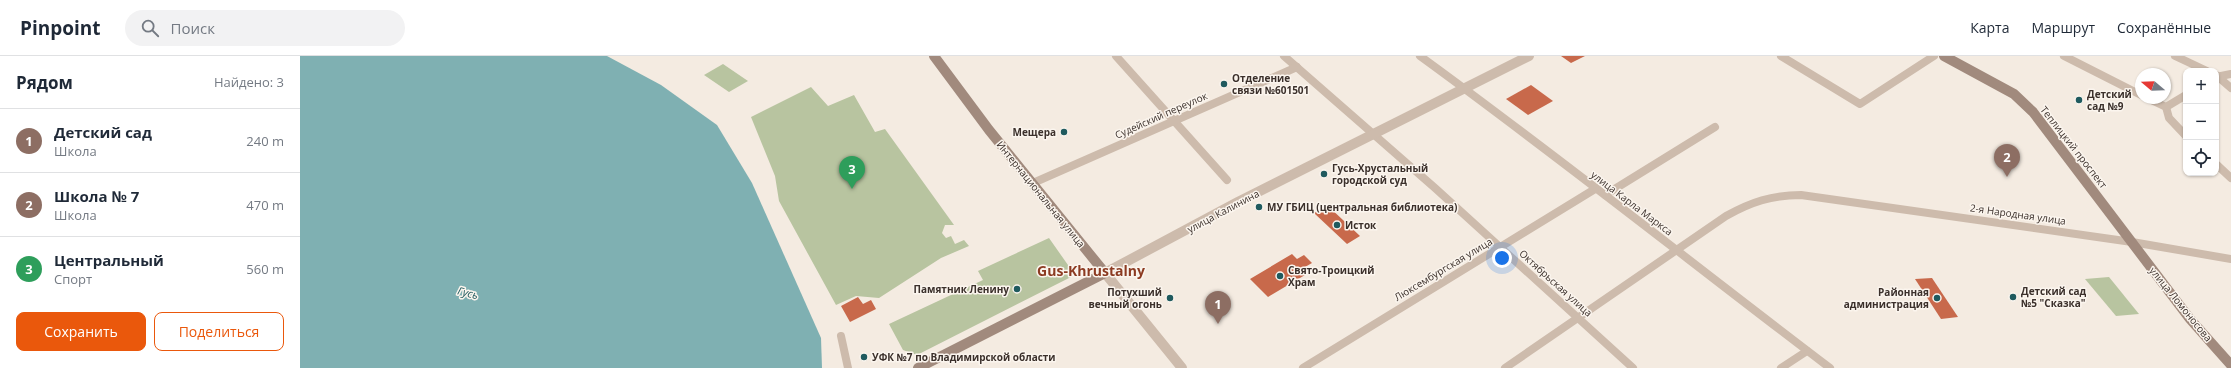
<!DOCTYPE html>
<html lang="ru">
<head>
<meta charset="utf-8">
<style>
	body { margin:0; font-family:"Open Sans",sans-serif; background:#f2f2f3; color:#1f2937 }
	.controls { position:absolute; right:12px; top:12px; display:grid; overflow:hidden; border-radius:8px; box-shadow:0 1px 3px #0004 }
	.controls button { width:36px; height:36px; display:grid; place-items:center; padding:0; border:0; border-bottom:1px solid #e0e1e3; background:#fff; color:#1f2937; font:20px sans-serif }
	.compass { position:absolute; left:1835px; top:12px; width:36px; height:36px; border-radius:50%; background:#fff; box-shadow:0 1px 3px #0004; rotate:289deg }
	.you { position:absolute; left:1202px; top:202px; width:14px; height:14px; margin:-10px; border:3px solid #fff; border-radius:50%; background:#1a73e8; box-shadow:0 0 0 6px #1a73e833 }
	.badge { display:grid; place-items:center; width:26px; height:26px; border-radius:50%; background:#ea580c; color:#fff; font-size:13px; font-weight:700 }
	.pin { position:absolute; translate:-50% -33px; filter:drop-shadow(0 1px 2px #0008) }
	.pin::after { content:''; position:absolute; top:21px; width:14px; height:12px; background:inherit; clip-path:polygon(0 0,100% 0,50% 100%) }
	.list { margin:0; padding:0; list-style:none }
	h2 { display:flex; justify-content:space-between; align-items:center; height:52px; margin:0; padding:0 16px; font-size:17px }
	h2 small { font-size:13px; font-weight:400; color:#747a83 }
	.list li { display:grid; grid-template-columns:26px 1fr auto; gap:12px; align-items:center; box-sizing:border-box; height:64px; padding:0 16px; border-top:1px solid #e0e1e3 }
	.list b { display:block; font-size:15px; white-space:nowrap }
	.list p { margin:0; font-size:13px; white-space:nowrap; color:#747a83 }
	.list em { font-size:13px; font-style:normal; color:#747a83 }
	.actions { display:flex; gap:8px; padding:12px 16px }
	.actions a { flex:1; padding:9px 0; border:1px solid #ea580c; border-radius:8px; text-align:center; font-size:14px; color:#ea580c }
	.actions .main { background:#ea580c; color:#fff }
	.icon { flex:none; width:22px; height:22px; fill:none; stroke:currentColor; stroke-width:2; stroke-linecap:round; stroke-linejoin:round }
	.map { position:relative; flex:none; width:1931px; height:312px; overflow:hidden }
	header { display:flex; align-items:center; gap:24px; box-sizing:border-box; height:56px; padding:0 20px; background:#fff; border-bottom:1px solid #e0e1e3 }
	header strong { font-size:19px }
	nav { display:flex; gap:22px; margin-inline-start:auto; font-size:14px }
	.search { width:280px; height:36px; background:#f2f2f3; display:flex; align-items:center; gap:10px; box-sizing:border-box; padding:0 14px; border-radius:22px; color:#747a83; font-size:15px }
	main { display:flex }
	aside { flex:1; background:#fff }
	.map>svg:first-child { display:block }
	.green { fill:#b8c4a0 }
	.water { fill:#7fb0b2 }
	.building { fill:#c8694b }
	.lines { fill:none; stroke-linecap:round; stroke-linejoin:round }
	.minor { stroke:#cdbbac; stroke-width:8 }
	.tertiary { stroke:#cdbbac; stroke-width:10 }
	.secondary { stroke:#a18a7d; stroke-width:10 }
	.poi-dot { fill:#1f5a5e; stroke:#fbf5ee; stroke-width:1.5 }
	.labels { text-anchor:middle; stroke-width:3; stroke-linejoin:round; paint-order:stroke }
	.poi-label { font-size:10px; font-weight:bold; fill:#3b302b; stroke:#fbf5ee; text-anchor:start }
	.street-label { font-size:10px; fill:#3b302b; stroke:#fbf5ee }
	.water-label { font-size:11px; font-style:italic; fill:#1f5a5e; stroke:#fbf5ee }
	.district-label { font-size:14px; font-weight:bold; fill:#8c3b22; stroke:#fbf5ee }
</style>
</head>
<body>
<header>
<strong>Pinpoint</strong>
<div class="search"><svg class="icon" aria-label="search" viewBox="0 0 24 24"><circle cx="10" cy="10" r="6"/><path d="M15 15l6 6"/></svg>Поиск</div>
<nav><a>Карта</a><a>Маршрут</a><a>Сохранённые</a></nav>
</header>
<main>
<aside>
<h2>Рядом<small>Найдено: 3</small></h2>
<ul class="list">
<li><span class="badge" style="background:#8d6e63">1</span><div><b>Детский сад</b><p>Школа</p></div><em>240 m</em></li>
<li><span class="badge" style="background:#8d6e63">2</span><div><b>Школа № 7</b><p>Школа</p></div><em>470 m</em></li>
<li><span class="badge" style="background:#2e9e5b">3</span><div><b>Центральный</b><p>Спорт</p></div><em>560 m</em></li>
</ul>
<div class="actions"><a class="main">Сохранить</a><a>Поделиться</a></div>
</aside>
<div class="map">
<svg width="1931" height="312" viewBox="0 0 1931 312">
	<rect width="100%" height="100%" fill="#f4ebe1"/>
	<g class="green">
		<path d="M423 8 448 25 429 36 404 19Z"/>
		<path d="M511 31 528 50 554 39 575 76 585 73 654 169H645L642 177 646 182 651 180 655 188 664 184 669 190 641 202 579 242 556 240 536 249 479 145 475 120 451 61Z"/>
		<path d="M749 182 775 219 617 299 603 294 589 268 683 224 678 215Z"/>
		<path d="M1809 221 1839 258 1816 260 1785 223Z"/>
	</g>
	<path class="water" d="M0 0H307L361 29 417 69 452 127 521 282 522 312H0Z"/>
	<g class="building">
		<path d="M1261 0H1285L1271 7Z"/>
		<path d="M1231 29 1253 45 1228 59 1206 43Z"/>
		<path d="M1028 150 1060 180 1047 188 1014 157Z"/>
		<path d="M992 198 997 203 1004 199 1012 207 1005 211 1010 216 968 241 950 223Z"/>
		<path d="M1632 222 1658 261 1641 263 1615 223Z"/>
		<path d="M558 241 563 248 571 244 576 253 550 266 541 250Z"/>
	</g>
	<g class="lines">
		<g class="minor">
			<path d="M816 0 927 124"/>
			<path d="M984 0 1135 132 1333 312"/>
			<path d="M1120 0C1259 101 1393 208 1530 312"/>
			<path d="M1481 0 1560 48 1634 0"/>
			<path d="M1764 0 1841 39"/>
			<path d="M1875 0 1907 15"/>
			<path d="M1916 19 1931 32"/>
			<path d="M1916 21 1931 18"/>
			<path d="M1847 42 1866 51 1869 62 1886 80"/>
			<path d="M1866 51 1886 39"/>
			<path d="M1916 108 1931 122"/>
			<path d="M733 127 997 11"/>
			<path d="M1305 139 1415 71"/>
			<path d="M541 280 548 312"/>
			<path d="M1003 312 1295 133"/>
			<path d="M1205 312 1426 160C1451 146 1472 139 1501 139L1832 186 1931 203"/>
			<path d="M1481 312 1507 295"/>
		</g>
		<path class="tertiary" d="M882 312 805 217 938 146 1229 0"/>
		<g class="secondary">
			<path d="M1644 0 1714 38 1733 56 1890 263 1931 309"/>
			<path d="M618 312 805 217 689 74 634 0"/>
		</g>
	</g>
	<g class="poi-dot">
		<circle cx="924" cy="28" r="4"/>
		<circle cx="1779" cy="44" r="4"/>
		<circle cx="764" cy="76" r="4"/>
		<circle cx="1024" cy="118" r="4"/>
		<circle cx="959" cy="151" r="4"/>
		<circle cx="1037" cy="169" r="4"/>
		<circle cx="980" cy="220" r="4"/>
		<circle cx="717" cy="233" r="4"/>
		<circle cx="1713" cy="241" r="4"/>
		<circle cx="870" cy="242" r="4"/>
		<circle cx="1637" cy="242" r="4"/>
		<circle cx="564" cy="301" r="4"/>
	</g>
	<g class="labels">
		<g class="poi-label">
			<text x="932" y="26">Отделение<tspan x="932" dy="12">связи №601501</tspan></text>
			<text x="1787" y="42">Детский<tspan x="1787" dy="12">сад №9</tspan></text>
			<text x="756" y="80" text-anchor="end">Мещера</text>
			<text x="1032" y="116">Гусь-Хрустальный<tspan x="1032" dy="12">городской суд</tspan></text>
			<text x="967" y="155">МУ ГБИЦ (центральная библиотека)</text>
			<text x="1045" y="173">Исток</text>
			<text x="988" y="218">Свято-Троицкий<tspan x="988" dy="12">Храм</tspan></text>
			<text x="709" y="237" text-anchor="end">Памятник Ленину</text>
			<text x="1721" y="239">Детский сад<tspan x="1721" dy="12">№5 "Сказка"</tspan></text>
			<text x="862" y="240" text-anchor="end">Потухший<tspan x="862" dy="12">вечный огонь</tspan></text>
			<text x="1629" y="240" text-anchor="end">Районная<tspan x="1629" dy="12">администрация</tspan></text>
			<text x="572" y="305">УФК №7 по Владимирской области</text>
		</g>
		<g class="street-label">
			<text transform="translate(861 59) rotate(-24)" y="4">Судейский переулок</text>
			<text transform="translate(1774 91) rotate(52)" y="4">Теплицкий проспект</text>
			<text transform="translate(741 138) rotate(51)" y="4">Интернациональная улица</text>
			<text transform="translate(1332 147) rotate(37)" y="4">улица Карла Маркса</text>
			<text transform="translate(923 155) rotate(-28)" y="4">улица Калинина</text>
			<text transform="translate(1718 158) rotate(8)" y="4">2-я Народная улица</text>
			<text transform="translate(1143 213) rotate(-31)" y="4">Люксембургская улица</text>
			<text transform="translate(1256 227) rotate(42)" y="4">Октябрьская улица</text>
			<text transform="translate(1881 248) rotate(51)" y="4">улица Ломоносова</text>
		</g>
		<g class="water-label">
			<text transform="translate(168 237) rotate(15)" y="4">Гусь</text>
		</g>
		<g class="district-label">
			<text x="791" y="220">Gus-Khrustalny</text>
		</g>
	</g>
</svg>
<div class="controls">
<button>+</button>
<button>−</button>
<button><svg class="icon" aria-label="locate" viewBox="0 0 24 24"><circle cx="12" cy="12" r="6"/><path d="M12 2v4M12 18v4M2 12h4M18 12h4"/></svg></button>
</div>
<svg class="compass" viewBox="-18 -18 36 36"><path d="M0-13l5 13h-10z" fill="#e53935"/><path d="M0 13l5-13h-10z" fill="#747a83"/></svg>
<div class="you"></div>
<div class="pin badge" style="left:918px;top:268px;background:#8d6e63">1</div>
<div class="pin badge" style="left:1707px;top:121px;background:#8d6e63">2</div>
<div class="pin badge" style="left:552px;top:133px;background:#2e9e5b">3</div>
</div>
</main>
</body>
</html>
